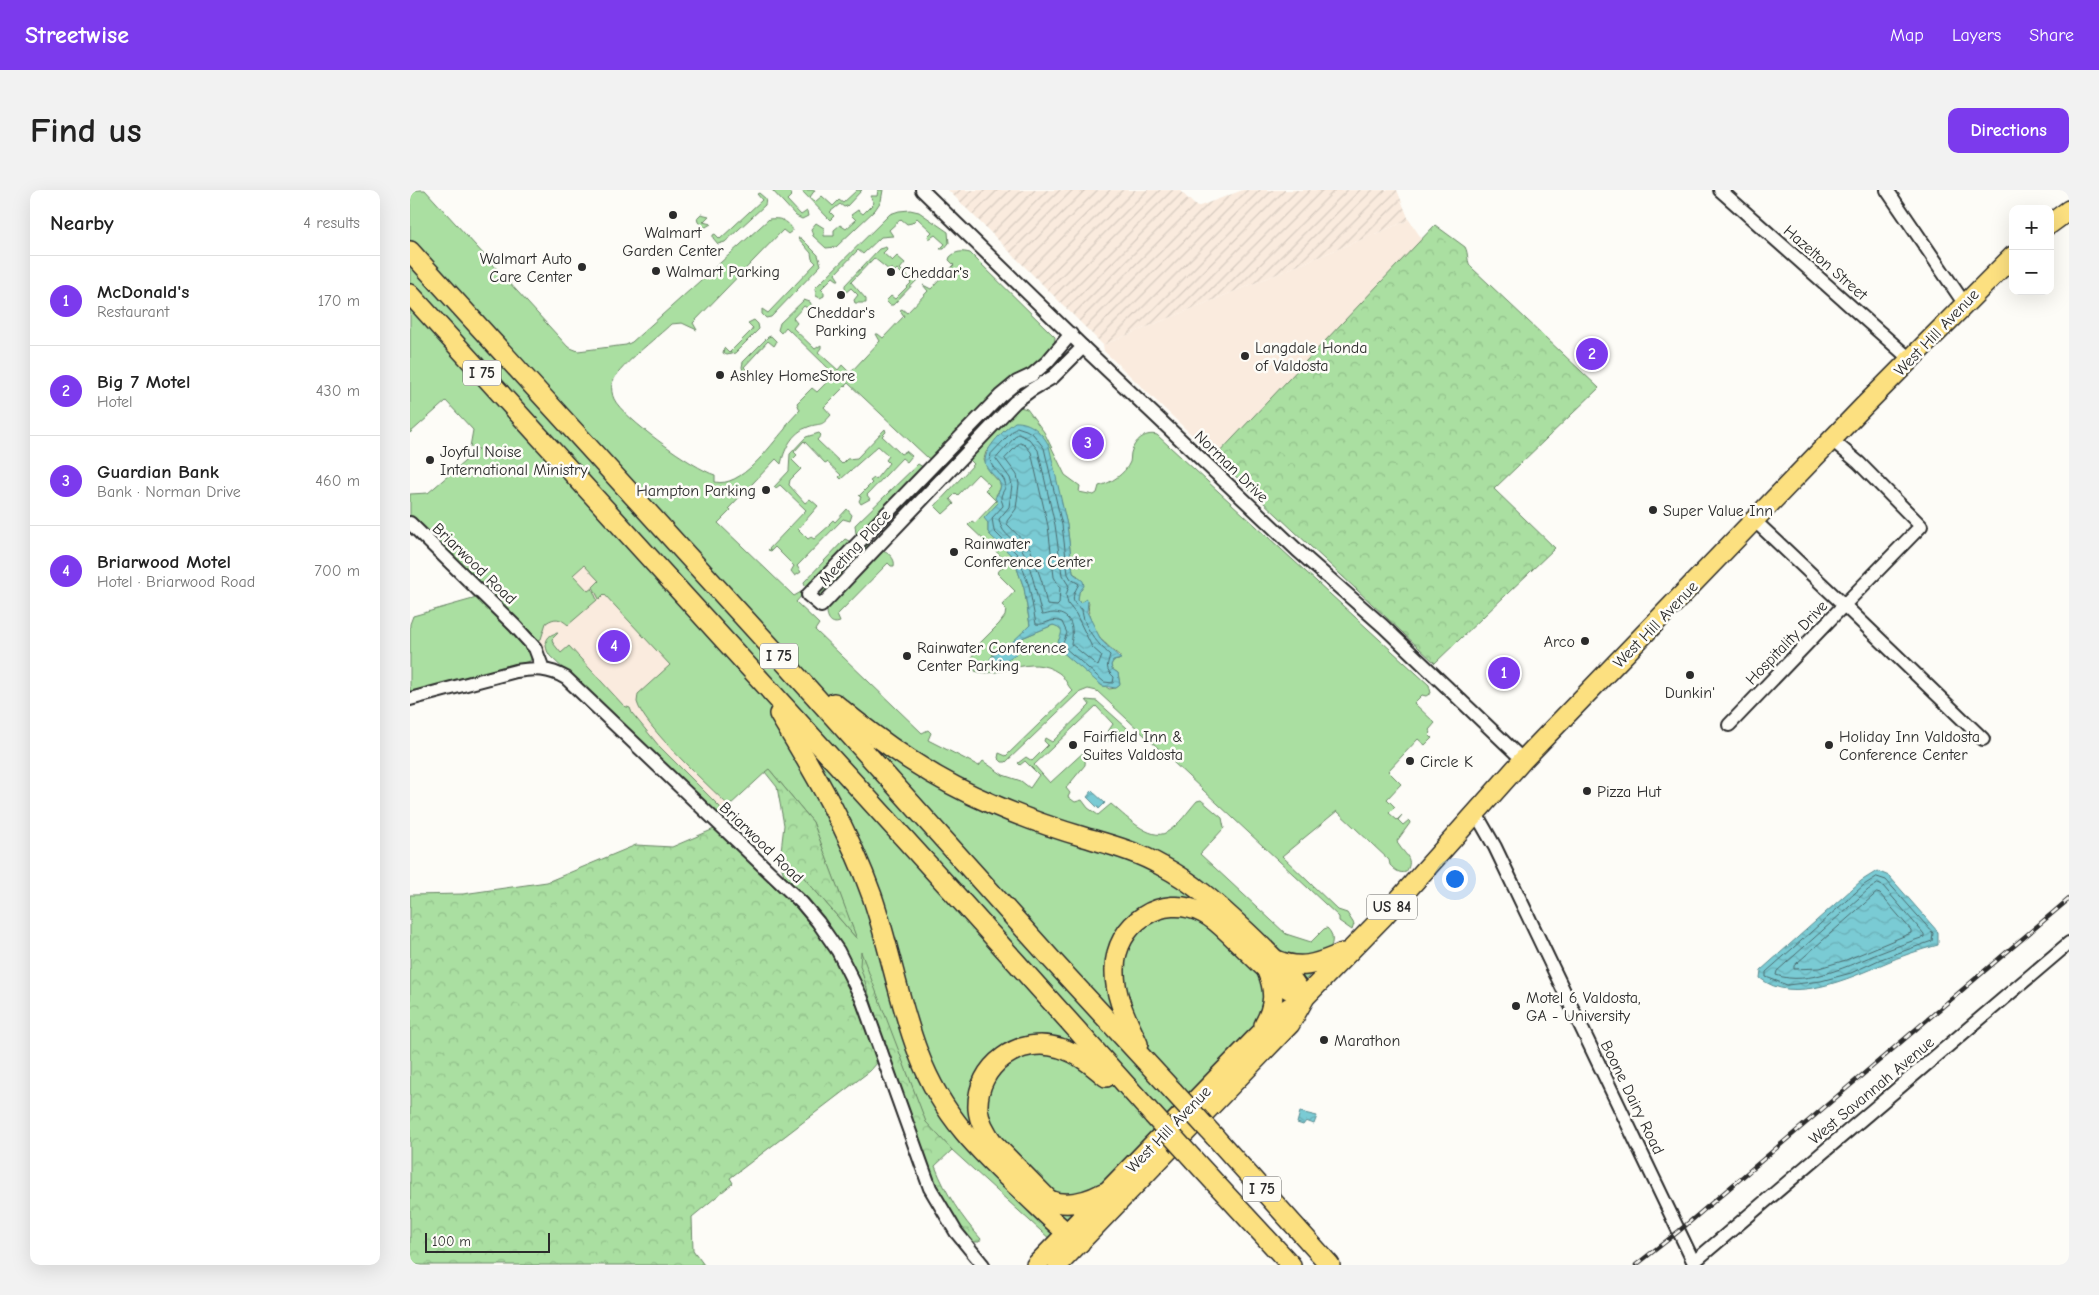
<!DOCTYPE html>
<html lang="en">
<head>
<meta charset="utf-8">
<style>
	body { margin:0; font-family:"Comic Neue",sans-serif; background:#f2f2f2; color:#222 }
	.controls { position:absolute; right:15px; top:15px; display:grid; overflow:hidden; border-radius:10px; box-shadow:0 5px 20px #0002 }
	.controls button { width:45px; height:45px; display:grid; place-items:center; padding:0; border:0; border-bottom:1px solid #e0e0e0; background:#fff; color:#222; font:25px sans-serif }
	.scale { position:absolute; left:15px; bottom:12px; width:125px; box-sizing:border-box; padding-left:5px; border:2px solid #2b2b2b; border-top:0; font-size:14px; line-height:18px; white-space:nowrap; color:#2b2b2b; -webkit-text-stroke:4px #fdfcf7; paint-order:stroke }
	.you { position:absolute; left:1044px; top:688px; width:18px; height:18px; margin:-12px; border:4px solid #fff; border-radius:50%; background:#1a73e8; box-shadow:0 0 0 8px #1a73e833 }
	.badge { display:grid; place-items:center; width:32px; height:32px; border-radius:50%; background:#7c3aed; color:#fff; font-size:16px; font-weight:700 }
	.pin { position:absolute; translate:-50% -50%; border:2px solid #fff; box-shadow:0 1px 5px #0006 }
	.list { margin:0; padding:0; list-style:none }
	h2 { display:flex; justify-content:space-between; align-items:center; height:65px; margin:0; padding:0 20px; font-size:21px }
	h2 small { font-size:16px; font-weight:400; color:#767676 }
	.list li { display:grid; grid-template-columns:32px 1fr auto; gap:15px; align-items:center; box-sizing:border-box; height:90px; padding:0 20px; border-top:1px solid #e0e0e0 }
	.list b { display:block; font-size:19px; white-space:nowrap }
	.list p { margin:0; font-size:16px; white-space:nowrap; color:#767676 }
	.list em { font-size:16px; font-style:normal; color:#767676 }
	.map { position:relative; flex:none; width:1659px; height:1075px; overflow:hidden; border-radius:10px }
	header { display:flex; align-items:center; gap:30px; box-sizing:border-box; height:70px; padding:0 25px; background:#7c3aed; color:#fff }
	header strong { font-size:24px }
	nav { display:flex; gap:28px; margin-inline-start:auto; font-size:18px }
	.intro { display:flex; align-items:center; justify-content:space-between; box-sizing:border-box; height:120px; padding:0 30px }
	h1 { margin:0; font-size:35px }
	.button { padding:12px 22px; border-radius:10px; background:#7c3aed; color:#fff; font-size:18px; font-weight:700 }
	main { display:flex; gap:30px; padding:0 30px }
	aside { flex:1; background:#fff; border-radius:10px; box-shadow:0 5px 20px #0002 }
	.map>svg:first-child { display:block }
	.built { fill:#faebde }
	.industrial { fill:url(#industrial-furrows) }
	.grass { fill:#aadfa1; stroke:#6a8566; fill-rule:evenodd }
	.forest { fill:url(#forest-crowns); stroke:#6a8566 }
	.water { fill:url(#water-waves); stroke:#5a8b90 }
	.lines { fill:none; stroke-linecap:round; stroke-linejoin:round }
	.shore { stroke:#4b6b6f; stroke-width:1 }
	.minor-casing { stroke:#2b2b2b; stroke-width:16 }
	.highway-casing { stroke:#2b2b2b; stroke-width:22 }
	.minor { stroke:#fdfcf7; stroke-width:12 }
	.highway { stroke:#fce080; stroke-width:19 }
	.rail-casing { stroke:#2b2b2b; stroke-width:4.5 }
	.rail { stroke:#fdfcf7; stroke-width:2.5; stroke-dasharray:8; stroke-linecap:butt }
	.highway-bridge-casing { stroke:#2b2b2b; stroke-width:22; stroke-linecap:butt }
	.highway-bridge { stroke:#fce080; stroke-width:19 }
	.poi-dot { fill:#2b2b2b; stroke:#fdfcf7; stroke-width:2 }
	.labels { text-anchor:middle; stroke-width:5; stroke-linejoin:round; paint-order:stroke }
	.shield { fill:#fdfcf7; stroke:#6a6a68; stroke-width:1 }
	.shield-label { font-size:15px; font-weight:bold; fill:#2b2b2b }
	.poi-label { font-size:16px; fill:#2b2b2b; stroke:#fdfcf7; text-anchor:start }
	.street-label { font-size:16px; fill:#2b2b2b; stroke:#fdfcf7 }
</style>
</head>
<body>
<header>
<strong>Streetwise</strong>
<nav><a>Map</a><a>Layers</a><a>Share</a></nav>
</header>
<div class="intro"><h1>Find us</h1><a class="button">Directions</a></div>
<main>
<aside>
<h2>Nearby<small>4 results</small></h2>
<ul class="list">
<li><span class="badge">1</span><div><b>McDonald's</b><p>Restaurant</p></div><em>170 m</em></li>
<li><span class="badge">2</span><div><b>Big 7 Motel</b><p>Hotel</p></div><em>430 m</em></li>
<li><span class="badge">3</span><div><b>Guardian Bank</b><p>Bank · Norman Drive</p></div><em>460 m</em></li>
<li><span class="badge">4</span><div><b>Briarwood Motel</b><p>Hotel · Briarwood Road</p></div><em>700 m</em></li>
</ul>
</aside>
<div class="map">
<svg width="1659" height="1075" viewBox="0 0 1659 1075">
	<defs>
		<pattern id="industrial-furrows" width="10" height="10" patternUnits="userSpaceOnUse" patternTransform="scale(1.25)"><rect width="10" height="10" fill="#faebde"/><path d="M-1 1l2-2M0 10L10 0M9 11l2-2" fill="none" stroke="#d6cabf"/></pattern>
		<pattern id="forest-crowns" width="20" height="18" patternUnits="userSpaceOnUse" patternTransform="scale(1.25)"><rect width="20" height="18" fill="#aadfa1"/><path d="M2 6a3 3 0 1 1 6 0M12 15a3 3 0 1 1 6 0" fill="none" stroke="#92c08b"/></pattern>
		<pattern id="water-waves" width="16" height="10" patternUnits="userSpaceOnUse" patternTransform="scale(1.25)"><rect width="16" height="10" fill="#7acbd4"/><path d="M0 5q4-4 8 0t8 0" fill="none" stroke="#6aaeb6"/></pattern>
	</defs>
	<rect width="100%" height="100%" fill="#fdfcf7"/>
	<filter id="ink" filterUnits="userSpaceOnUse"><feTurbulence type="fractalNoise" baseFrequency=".02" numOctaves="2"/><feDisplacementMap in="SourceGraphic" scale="10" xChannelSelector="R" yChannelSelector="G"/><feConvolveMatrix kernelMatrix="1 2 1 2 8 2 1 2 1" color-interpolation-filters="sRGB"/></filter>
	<g filter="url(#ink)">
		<g class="built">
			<path d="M999 30 1012 49 805 267 694 161 693 155Z"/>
			<path d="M175 361 359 579 319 616 313 631 154 480 111 436Z"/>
		</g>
		<path class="industrial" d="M538 0H769L787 17 833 0H987L999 30 693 155Z"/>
		<g class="grass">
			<path d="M0 0H15L158 157 168 161 216 155 222 152 359 29C370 28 375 29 382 38V41L378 44 373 40 283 133 287 140 272 133 261 134C249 146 204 180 202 194 201 198 202 205 204 209 213 228 284 279 305 285V292C331 298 359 257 375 239L378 233 390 220 387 213 402 198 407 202 419 190 413 183 418 178 376 137 371 143 368 140 370 133 394 110 400 112 402 116 399 119 394 116 383 128 387 133 383 138 405 159 411 155V158L408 162 428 180 432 175 440 183 470 151 466 144H468L473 148 494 126 490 120 492 119 497 123 518 101 513 95 521 99 544 75 539 70 540 67C546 61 552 61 560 63L645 147 644 158 624 176 602 188 522 269 518 268 438 193 414 217 421 225C410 238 412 232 398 237 382 242 374 260 371 274L366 269 319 318 321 320 308 333 384 406 391 402 392 405 386 412 409 434 405 440 512 543 518 540 521 543 518 550 569 576 573 571 593 585 611 591 620 598 629 585 615 571 610 575 608 573 616 567 622 571 638 555 634 551 635 548 642 552 680 515 676 510 687 511 717 538 718 542 713 546 708 542 699 551 691 552 703 534 686 516 624 575 640 593 676 560 675 575 656 598 660 603 658 607 665 612 672 610 678 618 688 625 701 614C712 623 741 653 757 642 769 635 778 621 787 611L791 610 812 628 814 638 790 664 876 744 901 752 914 739 917 738C931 751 914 768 906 779L642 1051 542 960 516 933 490 865 467 830V835L376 691 370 673 371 661 446 748 403 632 359 579 319 616C299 596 233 536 227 512 227 509 228 507 228 504L260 475 194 404 189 409 183 397 189 391 174 375 163 385 178 401 182 398 187 410 158 435C150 428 145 427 136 433L131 449 126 451 0 327V304L18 303 69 259 60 257 63 240 36 211 0 243Z"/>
			<path d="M362 0H378L382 5 377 10 391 25 397 21 398 26 392 29 386 26Z"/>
			<path d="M391 0H405L400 7 405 12 412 6 423 16 429 10 433 13 447 0H452L437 16 434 17 430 14 420 22 424 26 420 30Z"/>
			<path d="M468 0H473L471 11 465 20 426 57 416 58 403 46 401 39 406 33 414 38V46H424V40L430 35 436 39 446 30 441 25 448 20 453 24 464 13 460 6H467Z"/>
			<path d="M349 3 356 9 355 15 315 52 308 54 303 48V45L305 44 310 49 352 10 347 4Z"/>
			<path d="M500 20 509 22 538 42 539 53 534 59H530L535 54 525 45 519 49 518 46 522 42 507 28 502 33 497 34 491 29 479 40 483 46 471 47 453 64 448 60 425 84 429 90H427L423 87 411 99 414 102V106L410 108 406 106 405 98 480 24 489 21Z"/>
			<path d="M291 24 299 26 293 32 301 34 294 38 288 32 287 28Z"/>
			<path d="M388 48H391L408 65 411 75 361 127 356 128 352 124V119L358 123 406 73 402 69 401 63Z"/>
			<path d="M476 57 477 59 473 63 482 71 487 66 495 73 490 79 501 89 507 84 510 87 483 115H480L476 111 481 106 485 109 501 93 487 79 484 82 482 78 479 80 464 68 441 92 456 109V113H445L444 110 448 105 441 98 435 103V95L469 59Z"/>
			<path d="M344 130 348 134 349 139 325 163 317 165 313 163 314 158 319 163 341 141 343 138 338 133Z"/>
			<path d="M361 146 366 151V153L364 156 358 151 334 177 339 182 334 184 332 177 333 172 358 147Z"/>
			<path d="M597 207 599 209 490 323 496 311Z"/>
			<path d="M610 217 617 219 634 242 655 285 670 296 669 302 684 305 687 303 689 296C701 293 715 284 720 272 721 268 720 264 722 260 726 249 736 242 747 245L1019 495 1021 503 1016 506 1012 505 1004 513 1025 533 1019 540 1021 543 1019 545 1022 548 1015 555 1008 549 978 581 991 594 977 609 985 617 979 623 987 630 992 625 988 630 993 635 999 630 1000 633 987 651C991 663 1006 667 996 682 989 684 985 680 980 675L979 670 927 621 872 666 928 720 937 723 944 734 942 740 929 731V727L687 501 678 499 668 503 596 572H592L588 568 589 563 596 566 663 501C657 496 655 487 649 483 619 462 591 490 565 481 560 473 562 465 566 457L589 434 595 426 596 419 592 415 605 401 587 383 597 372 558 335 562 331 565 333 586 311 575 300 580 295 568 284 548 305 546 303 540 309 544 314 533 324 525 316 564 274 558 268 606 219ZM601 235 645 289 657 335 663 383 668 386 672 399 669 402 668 410 670 413 679 412C675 435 693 453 710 466L709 470 703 471 701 475 702 479 708 483 710 495 706 498 699 499 650 460 649 449 653 444C652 438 648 436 643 435L612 448 609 458 582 465 586 462 594 460 620 436 614 398 603 367 578 342V333L589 313 586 305 590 299 591 294 580 282 574 269 576 262Z"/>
			<path d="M475 239 476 242 472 246 491 264 496 261 502 266 497 272 492 268 457 305 460 309 451 314 449 311 451 307 449 306 462 293 460 291 464 288 466 289 479 273 476 270 479 266 468 256 431 289 429 287 431 285 417 272 415 273 394 251 384 262 387 265 382 270 391 279 380 290 379 295 395 313 400 309 408 316 388 339 398 349 401 347 404 349 420 335 419 334 423 330 425 332 437 319 442 325 440 331 433 329 387 376 391 382 385 386 381 381 384 376 365 357 361 361 358 360 396 320 370 295 366 298 364 297 379 281 380 264 396 247 409 243 411 245 407 250 432 274 437 269 447 268Z"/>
			<path d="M508 274 513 277 448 345 446 344 445 335Z"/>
			<path d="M435 349 441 352 397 397 395 396 394 392Z"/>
			<path d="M456 353 459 354V358L414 404 410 405 409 402Z"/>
			<path d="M472 361C478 362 486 369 484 376H481L478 373 427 425 430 432C420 436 416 426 417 417Z"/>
			<path d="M70 407 120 458 122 467 120 471 0 504V434L3 426Z"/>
			<path d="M148 443 142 449 143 453 151 463 159 456 214 516 220 518 222 523 249 556 310 617 314 626 313 631 140 466C133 456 135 444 148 443Z"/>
		</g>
		<g class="forest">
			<path d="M1025 35 1055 57C1059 64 1056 72 1062 78L1189 198 1084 299 1145 358 1025 473 805 267Z"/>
			<path d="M359 579 403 632 447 749 371 661 374 635 367 597 355 582Z"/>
			<path d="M304 639 348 677 396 726 434 779 469 871 460 881 320 988 323 993 282 1027 283 1060 294 1075H0V705L53 704 137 692 226 655 262 657Z"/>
			<path d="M451 762 516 932 542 960 525 976C536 1004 551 1027 571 1049L569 1052H561L529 1007 467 835V830L450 776Z"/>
		</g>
		<g class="water">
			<path d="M605 232C620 231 633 243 639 256L657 335 663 383 673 391 674 396 669 402 668 410 670 413 676 409 678 410 677 422 691 450 711 469 703 471 701 475 702 479 708 483 710 495 706 498 692 496 650 460 647 455C650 445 657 439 643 435L612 448 606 464 598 469 582 472 580 469 586 462 594 460 620 435 614 398 603 367 580 345 578 342V333L574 328 588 313 585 308C587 304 592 299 590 294 588 287 579 283 576 276 570 261 594 240 605 232Z"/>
			<path d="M682 601 695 613 689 619 677 607Z"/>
			<path d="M1467 681 1479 686 1528 742V755C1509 760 1491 766 1473 774 1440 788 1382 815 1350 788L1351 780 1451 691Z"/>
			<path d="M890 922 907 926 904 934 896 931 893 935 887 933Z"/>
		</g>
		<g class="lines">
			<g class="shore">
				<path d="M607 237 616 240 623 244 634 258 652 335 658 384 661 389 669 394C663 404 659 413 672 419 673 437 687 453 700 465 697 476 695 479 704 487L703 493 694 492 654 457 653 453 657 443 652 432C639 427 636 436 626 434L619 396 608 365 584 341 582 328 593 316C593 313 591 311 591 308 591 302 597 299 595 292 592 283 581 280 580 269L581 264Z"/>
				<path d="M608 244 619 249 628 260 645 335 652 385 659 396 656 405 658 414 666 424 682 457 692 466 688 476 661 454C664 440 663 424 644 423 639 423 636 425 632 425 626 404 623 383 614 363 607 348 592 348 589 329L599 317 602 295 600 288 586 269Z"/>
				<path d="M610 253 615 255 621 262 638 336 644 387 650 398 649 414 647 416 637 415 632 392 620 358 597 334V331L606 319 609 294 607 285 595 269Z"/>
				<path d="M1467 687 1476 690 1523 743 1522 751 1471 769 1441 783 1411 791 1377 795 1356 787V782L1454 695Z"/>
				<path d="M1468 694 1473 696 1514 744V747C1499 752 1485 757 1470 763 1441 774 1398 797 1366 785L1367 781 1458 700Z"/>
				<path d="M1467 703 1470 704 1501 740V743L1436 770 1409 778 1384 779V776Z"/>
			</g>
			<defs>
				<g id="minor">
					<path d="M512 0 673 157 887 360 973 436 1113 570"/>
					<path d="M1310 0 1501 170"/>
					<path d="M1477 0 1554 113"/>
					<path d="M661 144 637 172 622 185 607 192 590 206 398 405 411 416 605 212 621 200 643 187 673 157"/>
					<path d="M1422 250 1449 273 1511 336 1434 415 1573 549"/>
					<path d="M0 333 105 436 125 458 133 479"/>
					<path d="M0 509 106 481C125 478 139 478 156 488L392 713 408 732 428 761 452 809 520 998 546 1042 573 1075"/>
					<path d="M1319 535 1434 415 1345 331"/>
					<path d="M1065 622 1085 657 1285 1075"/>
					<path d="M1284 1072 1659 753"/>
				</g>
				<g id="highway">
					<path d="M1640 34 1659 20"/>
					<path d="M0 61 359 455 643 771 763 901"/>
					<path d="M0 104 553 713 743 925"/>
					<path d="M424 513C473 554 523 589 582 614 612 627 643 638 674 647 701 655 728 662 752 676 785 693 811 718 838 743 859 763 880 783 894 808"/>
					<path d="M369 524C404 582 439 641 462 706 480 758 489 814 509 865 532 926 570 962 616 1005 633 1021 650 1039 670 1053"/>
					<path d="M866 770C893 781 908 773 933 763"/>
					<path d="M854 835C865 816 865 800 857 781"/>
					<path d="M728 854C717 830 704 806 705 779 705 734 752 702 793 723 807 730 817 742 828 752 844 768 861 784 878 799"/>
					<path d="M805 947 920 1075"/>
					<path d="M784 970 881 1075"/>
					<path d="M639 1010C657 1017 676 1012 693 1003"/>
					<path d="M641 1012 584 954C576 943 569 932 568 919 566 875 610 845 650 858 668 863 682 875 696 887"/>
					<path d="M626 1075 845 849 872 822 894 808 974 726 1113 570 1453 217 1603 66"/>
					<path d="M648 1075 880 834 894 809"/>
				</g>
			</defs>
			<use href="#minor" class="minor-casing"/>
			<use href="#highway" class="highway-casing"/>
			<use href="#minor" class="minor"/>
			<use href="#highway" class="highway"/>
			<defs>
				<path id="rail" d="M1226 1075 1269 1041 1659 709"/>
			</defs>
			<use href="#rail" class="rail-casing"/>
			<use href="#rail" class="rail"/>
			<defs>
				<g id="highway-bridge">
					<path d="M763 901 805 947"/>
					<path d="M743 925 784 970"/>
				</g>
			</defs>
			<use href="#highway-bridge" class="highway-bridge-casing"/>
			<use href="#highway-bridge" class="highway-bridge"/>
		</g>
	</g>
	<g class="poi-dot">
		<circle cx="263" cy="25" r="5"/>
		<circle cx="172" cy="77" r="5"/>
		<circle cx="246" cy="81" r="5"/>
		<circle cx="481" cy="82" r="5"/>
		<circle cx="431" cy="105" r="5"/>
		<circle cx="835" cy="166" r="5"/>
		<circle cx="310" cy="185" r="5"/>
		<circle cx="20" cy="270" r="5"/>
		<circle cx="356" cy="300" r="5"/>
		<circle cx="1243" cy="320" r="5"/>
		<circle cx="544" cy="362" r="5"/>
		<circle cx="1175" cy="451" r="5"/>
		<circle cx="497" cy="466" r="5"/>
		<circle cx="1280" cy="485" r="5"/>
		<circle cx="663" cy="555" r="5"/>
		<circle cx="1419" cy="555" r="5"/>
		<circle cx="1000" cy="571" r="5"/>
		<circle cx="1177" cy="601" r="5"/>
		<circle cx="1106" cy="816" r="5"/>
		<circle cx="914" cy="850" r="5"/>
	</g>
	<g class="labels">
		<g class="shield">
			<rect x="53" y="170.5" width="38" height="25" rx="4"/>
			<rect x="350" y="453.5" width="38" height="25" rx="4"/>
			<rect x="957" y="704.5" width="50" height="25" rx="4"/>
			<rect x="833" y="986.5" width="38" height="25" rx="4"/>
		</g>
		<g class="shield-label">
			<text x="72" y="188">I 75</text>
			<text x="369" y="471">I 75</text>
			<text x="982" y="722">US 84</text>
			<text x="852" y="1004">I 75</text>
		</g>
		<g class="poi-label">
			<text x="263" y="48" text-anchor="middle">Walmart<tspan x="263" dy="18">Garden Center</tspan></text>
			<text x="162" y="74" text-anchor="end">Walmart Auto<tspan x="162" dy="18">Care Center</tspan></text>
			<text x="256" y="87">Walmart Parking</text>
			<text x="491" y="88">Cheddar's</text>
			<text x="431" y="128" text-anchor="middle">Cheddar's<tspan x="431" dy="18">Parking</tspan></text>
			<text x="845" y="163">Langdale Honda<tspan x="845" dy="18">of Valdosta</tspan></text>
			<text x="320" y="191">Ashley HomeStore</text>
			<text x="30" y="267">Joyful Noise<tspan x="30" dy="18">International Ministry</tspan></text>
			<text x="346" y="306" text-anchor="end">Hampton Parking</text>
			<text x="1253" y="326">Super Value Inn</text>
			<text x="554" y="359">Rainwater<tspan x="554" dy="18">Conference Center</tspan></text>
			<text x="1165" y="457" text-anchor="end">Arco</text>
			<text x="507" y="463">Rainwater Conference<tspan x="507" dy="18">Center Parking</tspan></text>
			<text x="1280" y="508" text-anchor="middle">Dunkin'</text>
			<text x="673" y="552">Fairfield Inn &amp;<tspan x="673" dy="18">Suites Valdosta</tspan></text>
			<text x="1429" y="552">Holiday Inn Valdosta<tspan x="1429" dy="18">Conference Center</tspan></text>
			<text x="1010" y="577">Circle K</text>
			<text x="1187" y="607">Pizza Hut</text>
			<text x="1116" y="813">Motel 6 Valdosta,<tspan x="1116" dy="18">GA - University</tspan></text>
			<text x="924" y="856">Marathon</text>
		</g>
		<g class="street-label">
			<text transform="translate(1416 72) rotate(41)" y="6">Hazelton Street</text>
			<text transform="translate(1526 142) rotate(-46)" y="6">West Hill Avenue</text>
			<text transform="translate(822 276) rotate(44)" y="6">Norman Drive</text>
			<text transform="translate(444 357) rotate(-47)" y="6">Meeting Place</text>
			<text transform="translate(65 373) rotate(44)" y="6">Briarwood Road</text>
			<text transform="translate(1245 434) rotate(-46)" y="6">West Hill Avenue</text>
			<text transform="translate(1376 452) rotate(-46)" y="6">Hospitality Drive</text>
			<text transform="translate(352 652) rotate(44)" y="6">Briarwood Road</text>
			<text transform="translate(1461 900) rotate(-40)" y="6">West Savannah Avenue</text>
			<text transform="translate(1223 907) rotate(64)" y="6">Boone Dairy Road</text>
			<text transform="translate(758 939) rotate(-46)" y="6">West Hill Avenue</text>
		</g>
	</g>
</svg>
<div class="controls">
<button>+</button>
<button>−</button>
</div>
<div class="scale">100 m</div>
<div class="you"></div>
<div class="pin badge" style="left:1094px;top:483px">1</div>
<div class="pin badge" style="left:1182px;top:164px">2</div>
<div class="pin badge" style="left:678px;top:253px">3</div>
<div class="pin badge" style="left:204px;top:456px">4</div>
</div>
</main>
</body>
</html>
